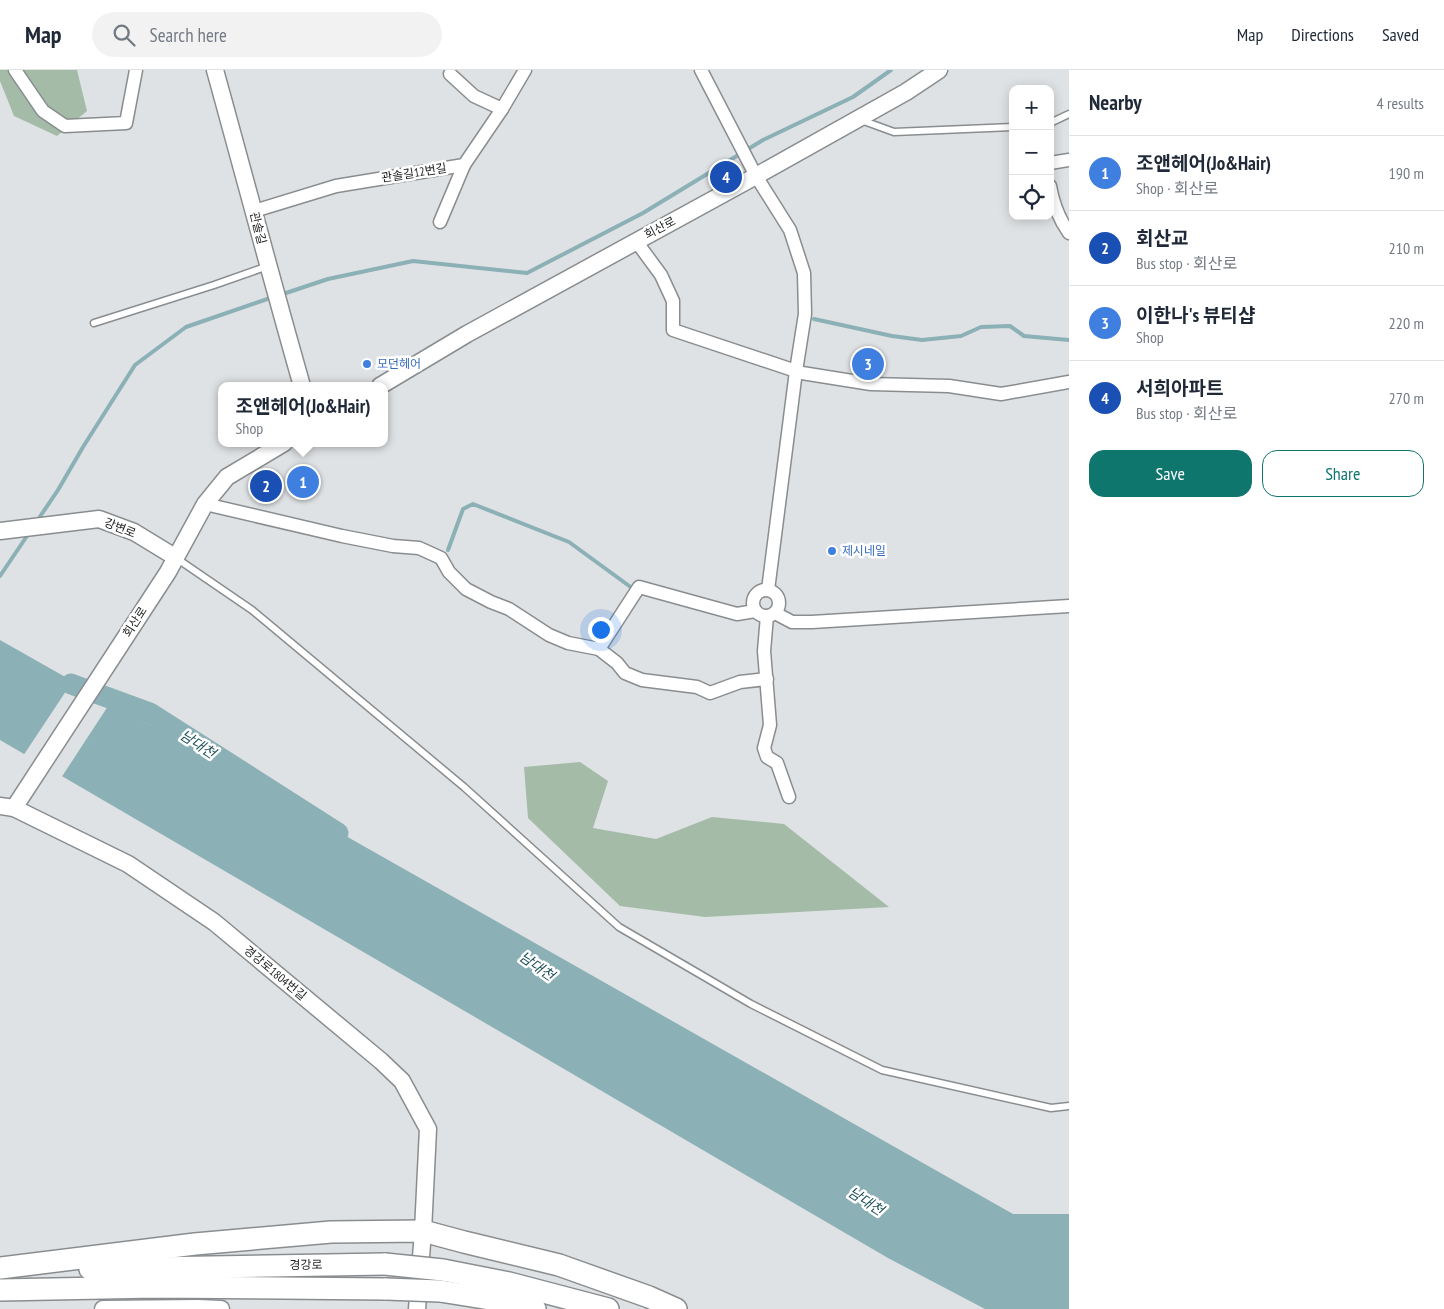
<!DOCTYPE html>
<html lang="en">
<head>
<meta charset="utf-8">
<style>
	body { margin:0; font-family:"PT Sans Narrow","Noto Sans KR",sans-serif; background:#f2f2f3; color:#1f2937 }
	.controls { position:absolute; right:15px; top:15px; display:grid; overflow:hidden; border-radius:10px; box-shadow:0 2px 12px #0003 }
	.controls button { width:45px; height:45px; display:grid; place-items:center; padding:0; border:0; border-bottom:1px solid #e0e1e3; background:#fff; color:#1f2937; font:25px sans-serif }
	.you { position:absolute; left:600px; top:559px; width:18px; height:18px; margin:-12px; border:4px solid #fff; border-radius:50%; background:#1a73e8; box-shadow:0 0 0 8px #1a73e833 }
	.badge { display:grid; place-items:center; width:32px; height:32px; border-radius:50%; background:#0f766e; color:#fff; font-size:16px; font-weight:700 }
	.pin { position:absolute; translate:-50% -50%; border:2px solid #fff; box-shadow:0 1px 5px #0006 }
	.popup { position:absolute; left:218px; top:312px; width:170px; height:65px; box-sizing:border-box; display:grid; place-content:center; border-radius:10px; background:#fff; filter:drop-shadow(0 1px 4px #0005); font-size:16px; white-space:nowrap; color:#747a83 }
	.popup b { font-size:19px; color:#1f2937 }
	.popup::after { content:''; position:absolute; left:50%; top:100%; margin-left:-10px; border:10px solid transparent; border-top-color:#fff }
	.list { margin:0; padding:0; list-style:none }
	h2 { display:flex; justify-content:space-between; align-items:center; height:65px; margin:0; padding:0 20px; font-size:21px }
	h2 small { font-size:16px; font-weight:400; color:#747a83 }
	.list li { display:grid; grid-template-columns:32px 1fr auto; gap:15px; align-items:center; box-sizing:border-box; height:75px; padding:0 20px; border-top:1px solid #e0e1e3 }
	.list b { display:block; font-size:19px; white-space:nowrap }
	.list p { margin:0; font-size:16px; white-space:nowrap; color:#747a83 }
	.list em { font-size:16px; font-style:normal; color:#747a83 }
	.actions { display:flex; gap:10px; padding:15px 20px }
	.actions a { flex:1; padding:11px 0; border:1px solid #0f766e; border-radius:15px; text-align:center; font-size:18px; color:#0f766e }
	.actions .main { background:#0f766e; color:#fff }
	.icon { flex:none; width:28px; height:28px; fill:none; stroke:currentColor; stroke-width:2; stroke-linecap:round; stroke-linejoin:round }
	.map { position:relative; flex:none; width:1069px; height:1239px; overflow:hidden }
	header { display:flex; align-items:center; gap:30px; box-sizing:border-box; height:70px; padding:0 25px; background:#fff; border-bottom:1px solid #e0e1e3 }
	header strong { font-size:24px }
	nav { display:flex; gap:28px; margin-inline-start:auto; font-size:18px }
	.search { width:350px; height:45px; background:#f2f2f3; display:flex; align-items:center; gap:12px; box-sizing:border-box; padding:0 18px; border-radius:28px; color:#747a83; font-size:19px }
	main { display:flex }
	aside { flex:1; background:#fff }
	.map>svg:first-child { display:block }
	.green { fill:#a4bba8 }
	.water { fill:#8bb0b6 }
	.pier { fill:#dfe2e4 }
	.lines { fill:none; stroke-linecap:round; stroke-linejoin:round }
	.stream { stroke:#8bb0b6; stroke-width:4 }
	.river { stroke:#8bb0b6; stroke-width:21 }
	.service-casing { stroke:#8a8d8f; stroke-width:9 }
	.minor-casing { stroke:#8a8d8f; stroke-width:15 }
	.tertiary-casing { stroke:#8a8d8f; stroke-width:19 }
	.trunk-casing { stroke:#8a8d8f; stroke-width:24 }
	.service { stroke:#fff; stroke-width:6 }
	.minor { stroke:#fff; stroke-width:12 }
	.tertiary { stroke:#fff; stroke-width:16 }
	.trunk { stroke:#fff; stroke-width:21 }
	.trunk-bridge-casing { stroke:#8a8d8f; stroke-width:24; stroke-linecap:butt }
	.trunk-bridge { stroke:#fff; stroke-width:21 }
	.shop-dot { fill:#3f7fe0; stroke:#fff; stroke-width:2 }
	.labels { text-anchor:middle; stroke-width:5; stroke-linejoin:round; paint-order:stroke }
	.street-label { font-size:12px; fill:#1b1c1d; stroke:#fff }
	.shop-label { font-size:12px; fill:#366cbe; stroke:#fff; text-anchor:start }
	.water-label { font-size:14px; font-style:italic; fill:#1b5058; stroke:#fff }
</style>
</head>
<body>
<header>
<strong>Map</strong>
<div class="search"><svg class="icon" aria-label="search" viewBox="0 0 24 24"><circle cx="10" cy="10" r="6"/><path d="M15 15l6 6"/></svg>Search here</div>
<nav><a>Map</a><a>Directions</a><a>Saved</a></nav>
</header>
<main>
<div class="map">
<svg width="1069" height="1239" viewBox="0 0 1069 1239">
	<rect width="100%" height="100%" fill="#dfe2e4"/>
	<g class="green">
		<path d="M0 0H77L87 41 57 66 14 46 0 11Z"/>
		<path d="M580 692 608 711 593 758 656 769 712 747 784 754 889 837 705 847 620 836 528 748 524 697Z"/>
	</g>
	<path class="water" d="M0 570 1013 1144H1069V1239H985L888 1188 0 670Z"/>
	<path class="pier" d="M74 609 112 630 61 708 23 686Z"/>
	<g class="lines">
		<g class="stream">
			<path d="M280 225 328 209 413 191 527 203 643 143 763 70 853 27 891 0"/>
			<path d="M814 249 892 266 922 270 961 266 981 257 1010 256 1024 266 1069 270"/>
			<path d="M37 451 58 420 83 377 135 295 186 257 273 227"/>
			<path d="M448 480 463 439 473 434 569 472 632 518"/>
			<path d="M0 506 29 463"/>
		</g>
		<path class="river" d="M71 614 150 643 338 763"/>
		<defs>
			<g id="service">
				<path d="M861 50 894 62 1013 57"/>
				<path d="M1050 53 1069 44"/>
				<path d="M94 253 214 215 268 196"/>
				<path d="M176 488 252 540 464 717 619 857 751 934 882 1000 1051 1038 1069 1036"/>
			</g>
			<g id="minor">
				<path d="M15 0 43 41 65 56 126 53 136 0"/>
				<path d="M701 0 756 106 790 160 804 203 805 244 796 301 768 520"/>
				<path d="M450 4 474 26 502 39"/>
				<path d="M1050 93 1069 90"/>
				<path d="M1050 116C1053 133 1059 149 1069 163"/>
				<path d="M254 141 336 116 464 95 502 39 525 0"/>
				<path d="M440 152 464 95"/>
				<path d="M636 171 661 205 673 231V260L802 303 871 314 949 316 1001 324 1069 312"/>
				<path d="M205 434 342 466 393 476 419 478 441 488 449 502 466 519 491 532 509 539 549 565 568 573 599 579 639 517 737 544 755 541"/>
				<circle cx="766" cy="533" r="13"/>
				<path d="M775 543 792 552H812L1069 536"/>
				<path d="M767 546 764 581 770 655 764 678 767 687 777 693 789 727"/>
				<path d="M599 579 617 593 625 603 642 610 697 617 710 623 740 612 767 609"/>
			</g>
			<g id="tertiary">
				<path d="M215 0C244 105 272 211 302 316"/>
				<path d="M380 316 467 264 756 106 906 22 939 0"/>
				<path d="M0 461 99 449 134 462 175 487"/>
				<path d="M0 736 14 738 128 794 214 852 381 991 402 1011 428 1059 423 1161 417 1239"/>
				<path d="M14 738 168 502 205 434 227 407 284 373"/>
				<path d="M103 1239 198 1238 221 1239"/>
			</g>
			<g id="trunk">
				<path d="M0 1198 195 1174 331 1162 423 1161 464 1172 559 1195 649 1227 676 1239"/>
				<path d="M90 1199 385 1194"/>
				<path d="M443 1200 509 1213 608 1239"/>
				<path d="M0 1220 155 1217 386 1219"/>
				<path d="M440 1221 497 1230 535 1239"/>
			</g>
		</defs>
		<use href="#service" class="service-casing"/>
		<use href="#minor" class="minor-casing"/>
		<use href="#tertiary" class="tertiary-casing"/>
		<use href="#trunk" class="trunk-casing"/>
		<use href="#service" class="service"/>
		<use href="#minor" class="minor"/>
		<use href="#tertiary" class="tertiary"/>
		<use href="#trunk" class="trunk"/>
		<defs>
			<g id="trunk-bridge">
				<path d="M385 1194 443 1200"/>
				<path d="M386 1219 440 1221"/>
			</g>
		</defs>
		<use href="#trunk-bridge" class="trunk-bridge-casing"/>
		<use href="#trunk-bridge" class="trunk-bridge"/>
	</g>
	<g class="shop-dot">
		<circle cx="367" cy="294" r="5"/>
		<circle cx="832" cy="481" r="5"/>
	</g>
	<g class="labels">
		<g class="street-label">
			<text transform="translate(414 103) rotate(-9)" y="4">관솔길12번길</text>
			<text transform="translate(258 158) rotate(76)" y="4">관솔길</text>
			<text transform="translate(660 158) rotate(-28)" y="4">회산로</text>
			<text transform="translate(120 458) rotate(22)" y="4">강변로</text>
			<text transform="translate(135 552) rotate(-57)" y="4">회산로</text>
			<text transform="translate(275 903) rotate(40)" y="4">경강로1804번길</text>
			<text transform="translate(306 1195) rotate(-1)" y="4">경강로</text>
		</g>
		<g class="shop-label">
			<text x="377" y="298">모던헤어</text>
			<text x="842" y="485">제시네일</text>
		</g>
		<g class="water-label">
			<text transform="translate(198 674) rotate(33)" y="5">남대천</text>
			<text transform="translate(537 896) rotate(35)" y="5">남대천</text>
			<text transform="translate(866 1131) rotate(33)" y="5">남대천</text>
		</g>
	</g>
</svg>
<div class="controls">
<button>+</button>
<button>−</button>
<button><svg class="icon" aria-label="locate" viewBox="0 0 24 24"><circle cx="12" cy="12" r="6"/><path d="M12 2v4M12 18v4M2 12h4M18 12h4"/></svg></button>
</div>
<div class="you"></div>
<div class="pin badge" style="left:303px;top:412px;background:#3f7fe0">1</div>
<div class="popup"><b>조앤헤어(Jo&amp;Hair)</b>Shop</div>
<div class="pin badge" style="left:266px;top:416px;background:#1a4fb4">2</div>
<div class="pin badge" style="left:868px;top:294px;background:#3f7fe0">3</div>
<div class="pin badge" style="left:726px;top:107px;background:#1a4fb4">4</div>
</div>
<aside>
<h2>Nearby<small>4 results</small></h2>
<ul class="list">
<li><span class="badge" style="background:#3f7fe0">1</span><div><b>조앤헤어(Jo&amp;Hair)</b><p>Shop · 회산로</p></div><em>190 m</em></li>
<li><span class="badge" style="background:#1a4fb4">2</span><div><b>회산교</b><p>Bus stop · 회산로</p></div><em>210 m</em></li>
<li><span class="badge" style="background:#3f7fe0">3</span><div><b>이한나's 뷰티샵</b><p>Shop</p></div><em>220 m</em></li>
<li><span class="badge" style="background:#1a4fb4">4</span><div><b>서희아파트</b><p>Bus stop · 회산로</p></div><em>270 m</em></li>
</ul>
<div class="actions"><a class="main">Save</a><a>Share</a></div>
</aside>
</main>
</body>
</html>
